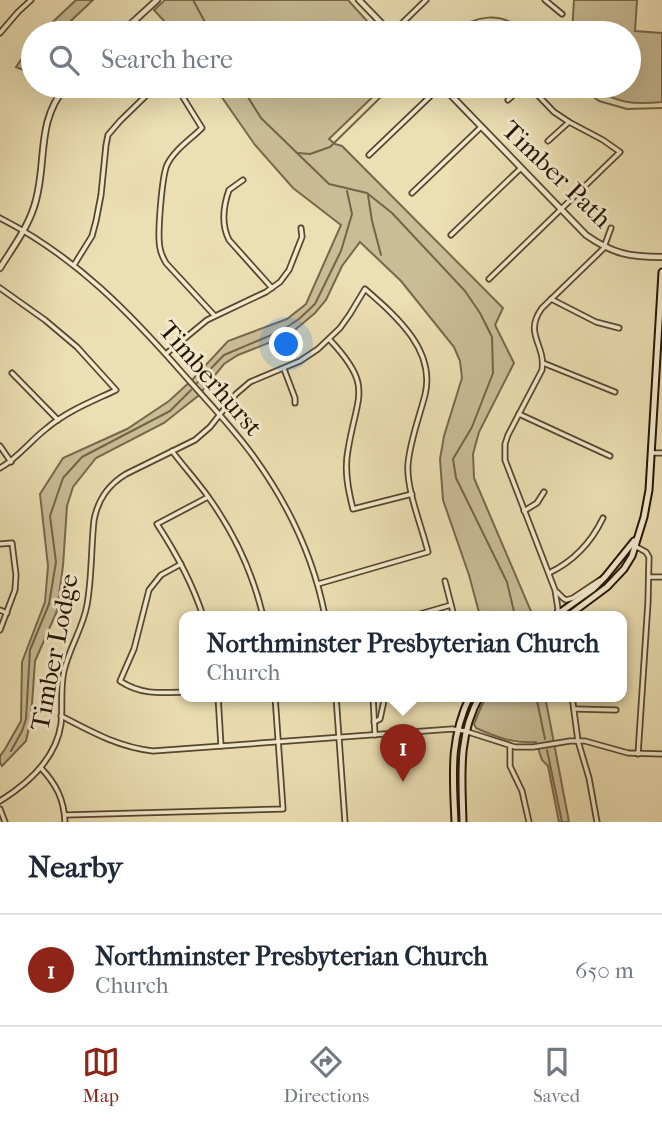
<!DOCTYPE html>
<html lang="en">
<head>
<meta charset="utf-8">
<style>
	body { margin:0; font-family:"IM FELL French Canon",serif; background:#f6f6f7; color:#1f2937 }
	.you { position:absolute; left:287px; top:345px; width:24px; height:24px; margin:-18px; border:5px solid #fff; border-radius:50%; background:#1a73e8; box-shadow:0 0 0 10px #1a73e833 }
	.badge { display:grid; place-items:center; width:46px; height:46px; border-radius:50%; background:#8f2418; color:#fff; font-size:23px; font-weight:700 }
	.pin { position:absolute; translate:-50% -58px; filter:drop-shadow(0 2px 4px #0008) }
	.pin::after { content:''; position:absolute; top:37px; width:24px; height:21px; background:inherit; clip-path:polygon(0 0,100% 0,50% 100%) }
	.popup { position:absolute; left:179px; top:611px; width:448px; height:91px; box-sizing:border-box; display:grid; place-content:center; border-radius:14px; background:#fff; filter:drop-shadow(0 2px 5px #0005); font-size:23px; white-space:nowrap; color:#747a83 }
	.popup b { font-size:26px; color:#1f2937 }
	.popup::after { content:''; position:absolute; left:50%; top:100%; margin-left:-14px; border:14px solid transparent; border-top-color:#fff }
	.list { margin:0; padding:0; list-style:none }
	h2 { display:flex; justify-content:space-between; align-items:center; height:91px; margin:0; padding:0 28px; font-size:30px }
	h2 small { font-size:23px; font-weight:400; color:#747a83 }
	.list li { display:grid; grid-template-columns:46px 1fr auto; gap:21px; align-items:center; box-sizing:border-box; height:112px; padding:0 28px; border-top:2px solid #e0e1e3 }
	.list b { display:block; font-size:26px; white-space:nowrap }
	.list p { margin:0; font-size:23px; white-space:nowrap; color:#747a83 }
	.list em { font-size:23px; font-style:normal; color:#747a83 }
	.icon { flex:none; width:38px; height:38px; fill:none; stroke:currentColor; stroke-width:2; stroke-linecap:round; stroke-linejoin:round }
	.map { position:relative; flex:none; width:662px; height:822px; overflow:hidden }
	.search { position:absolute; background:#fff; box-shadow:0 7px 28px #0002; left:21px; right:21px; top:21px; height:77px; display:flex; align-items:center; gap:18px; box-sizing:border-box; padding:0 24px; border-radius:38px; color:#747a83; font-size:26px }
	.sheet { height:203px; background:#fff }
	nav { display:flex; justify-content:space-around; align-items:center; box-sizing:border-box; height:98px; border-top:2px solid #e0e1e3; background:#fff; font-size:19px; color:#747a83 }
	nav a { display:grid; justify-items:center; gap:4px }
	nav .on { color:#8f2418 }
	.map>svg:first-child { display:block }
	.green { fill:#cabc95; stroke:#78684b; stroke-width:2 }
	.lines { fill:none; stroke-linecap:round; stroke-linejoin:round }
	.stream { stroke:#746447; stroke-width:2 }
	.minor-casing { stroke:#57472e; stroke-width:7 }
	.tertiary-casing { stroke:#57472e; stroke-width:8 }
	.secondary-casing { stroke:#251401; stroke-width:9 }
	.minor { stroke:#f3eace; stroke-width:3.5 }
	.tertiary { stroke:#f3eace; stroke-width:4.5 }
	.secondary { stroke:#f3eace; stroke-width:5 }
	.labels { text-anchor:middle; stroke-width:6; stroke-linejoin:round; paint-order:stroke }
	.street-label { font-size:26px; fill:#251401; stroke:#f3eace }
</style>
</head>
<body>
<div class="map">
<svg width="662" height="822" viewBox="0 0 662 822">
	<rect width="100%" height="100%" fill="#ecdfb3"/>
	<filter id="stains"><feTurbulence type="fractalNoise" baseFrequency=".00286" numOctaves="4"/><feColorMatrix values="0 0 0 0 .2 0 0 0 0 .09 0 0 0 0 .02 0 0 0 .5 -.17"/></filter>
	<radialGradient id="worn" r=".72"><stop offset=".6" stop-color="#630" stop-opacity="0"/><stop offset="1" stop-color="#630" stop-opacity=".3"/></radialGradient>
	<g class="green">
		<path d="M76 0H93L58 33H41Z"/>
		<path d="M165 0H348L378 33H175L154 10Z"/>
		<path d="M574 0H637L635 31 662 33V102C632 105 616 103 591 86H629V33H572Z"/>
		<path d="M33 42V62L26 71 16 67Z"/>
		<path d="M214 86H384L329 139 335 144 342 146 503 308 495 325 514 363 479 432 473 454 474 478 533 616H480L469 575 443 500 440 459 444 436 462 378 460 361 454 347 401 281 360 242 342 266 326 300 315 313 289 335 238 355 224 364 198 396 164 423 96 458 73 487 67 506 63 566 57 611 35 661 31 719 26 741 2 766 0 763V756L5 749 21 721 22 662 45 602 48 566 40 494 63 458 127 429 169 401 193 379 228 341 287 319 306 304 341 225 293 188 255 145Z"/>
		<path d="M487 696H545L569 822H559L548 766 542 760 536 742C514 744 496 737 476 728L474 724 481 707Z"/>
	</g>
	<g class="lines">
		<g class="stream">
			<path d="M193 0 211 33"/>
			<path d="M450 33C476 15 501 10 527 33"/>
			<path d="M241 86 261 118 329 184 367 193 392 213 465 291 480 313 492 337 493 373 472 427 453 459 456 478 507 582 515 616"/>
			<path d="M579 86 599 101 627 109 662 108"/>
			<path d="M298 153 310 154 330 147 392 86"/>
			<path d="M368 195 372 221 381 255"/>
			<path d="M197 383 224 355 281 331 299 319 315 304 341 251 352 214 347 191"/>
			<path d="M536 696 545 739"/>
			<path d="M547 750 562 822"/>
			<path d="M11 751 22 731 26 719 30 650 49 604 56 562 50 516 63 478 82 457 170 411 191 390"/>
		</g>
		<defs>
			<g id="minor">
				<path d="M545 0 562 14"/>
				<path d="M0 33 18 12 31 0"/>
				<path d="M392 33 426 0"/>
				<path d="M176 86 202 128C191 139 174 150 167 165 162 176 157 235 160 248 161 254 163 258 166 263L214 315"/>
				<path d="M508 100 523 86"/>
				<path d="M548 141 569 122"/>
				<path d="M369 155 441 86"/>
				<path d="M243 180 229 190C223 207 221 224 229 240L272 288"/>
				<path d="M412 193 481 127"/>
				<path d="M0 218C75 256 130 313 185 376 208 402 233 428 254 457 288 504 314 559 325 616"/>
				<path d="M451 235 521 168"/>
				<path d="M604 247 611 228"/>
				<path d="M74 265 92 236 96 221 101 195 106 145 108 135 120 121 156 86"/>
				<path d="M489 279 620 152 603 140 569 122 554 112 529 86"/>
				<path d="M0 288 45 320 77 347 116 390C93 401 67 411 47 428 30 441 18 458 0 468"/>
				<path d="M551 299 596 322 619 328"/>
				<path d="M330 340C374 387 357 394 348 450 344 470 348 490 353 509L412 494"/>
				<path d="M167 353 207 320 266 292 280 282 289 270 302 237 301 228"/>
				<path d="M543 363 615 392"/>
				<path d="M284 369 295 398V403"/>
				<path d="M12 373 58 420"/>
				<path d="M519 414 610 456"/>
				<path d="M0 446 11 462"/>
				<path d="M172 451C184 467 198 482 209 498 234 533 253 574 263 616"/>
				<path d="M652 453H662"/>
				<path d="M524 511 537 503 544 492"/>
				<path d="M0 544 12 543 16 575 15 590 0 630"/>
				<path d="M633 545 646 552 649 557 648 602 638 754"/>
				<path d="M181 564 161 575 149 590 134 649 120 681C141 695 161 693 184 692"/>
				<path d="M549 573C574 561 591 543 603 518"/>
				<path d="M650 577H662"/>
				<path d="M445 581 454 616"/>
				<path d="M557 592 563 598 566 600 573 598 600 580"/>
				<path d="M0 610 7 613"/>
				<path d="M556 615 558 609 555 590 505 460V444L508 435 542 370C546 344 523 334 542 308L605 247"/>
				<path d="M203 616C192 582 176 553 157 524L208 497"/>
				<path d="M413 616 451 605"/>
				<path d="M218 696 221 746"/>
				<path d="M336 696 345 822"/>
				<path d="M373 696 375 735"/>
				<path d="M572 696 578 741 589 778 597 822"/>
				<path d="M575 709 616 710"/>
				<path d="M61 716C92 732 118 747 153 751L452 729 465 731 515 747H533L570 741H585L628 753 662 754"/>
				<path d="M374 722 380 719 385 696"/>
				<path d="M510 746V766L522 791 529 822"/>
				<path d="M41 768C56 784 64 799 65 822"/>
				<path d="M0 801C29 783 56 759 61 724 63 706 60 688 64 671 69 648 83 628 87 605 92 577 91 548 94 520 98 499 108 485 126 474L195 440 210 427 236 394 250 382 300 361 318 349 340 328 350 314 365 289C396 316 436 350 425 395 419 418 410 441 408 464 406 489 422 527 428 552L318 584"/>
				<path d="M0 809 5 822"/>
				<path d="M65 815 283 809 275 696"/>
			</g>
			<g id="tertiary">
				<path d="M359 0 391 33"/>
				<path d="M121 33 157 0"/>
				<path d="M442 86 586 235C613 254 630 257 662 257"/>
				<path d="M0 268C13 247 30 225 36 200 47 159 36 122 66 86"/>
			</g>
			<g id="secondary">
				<path d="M555 616 593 589 605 577 634 541"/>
				<path d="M568 616 607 587 624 569 632 556 644 517 649 490 662 272"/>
				<path d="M455 822C453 775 449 740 470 696"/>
				<path d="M463 822C462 777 457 737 480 696"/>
			</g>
		</defs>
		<use href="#minor" class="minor-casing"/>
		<use href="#tertiary" class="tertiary-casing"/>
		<use href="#secondary" class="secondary-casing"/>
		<use href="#minor" class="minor"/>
		<use href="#tertiary" class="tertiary"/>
		<use href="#secondary" class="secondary"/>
	</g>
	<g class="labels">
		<g class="street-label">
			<text transform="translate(557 174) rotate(44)" y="9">Timber Path</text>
			<text transform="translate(211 378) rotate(49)" y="9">Timberhurst</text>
			<text transform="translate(54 652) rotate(-79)" y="9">Timber Lodge</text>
		</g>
	</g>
	<rect width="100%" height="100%" filter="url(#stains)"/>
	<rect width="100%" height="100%" fill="url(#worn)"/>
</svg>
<div class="you"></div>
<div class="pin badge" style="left:403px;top:782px">1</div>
<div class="popup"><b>Northminster Presbyterian Church</b>Church</div>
<div class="search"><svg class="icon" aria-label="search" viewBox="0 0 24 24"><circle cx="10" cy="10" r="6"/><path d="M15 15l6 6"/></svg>Search here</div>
</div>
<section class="sheet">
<h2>Nearby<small></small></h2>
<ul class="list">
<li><span class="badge">1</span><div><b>Northminster Presbyterian Church</b><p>Church</p></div><em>650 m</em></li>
</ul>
</section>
<nav>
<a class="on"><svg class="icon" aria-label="map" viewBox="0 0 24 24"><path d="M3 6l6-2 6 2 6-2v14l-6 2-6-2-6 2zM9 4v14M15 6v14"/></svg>Map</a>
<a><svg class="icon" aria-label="directions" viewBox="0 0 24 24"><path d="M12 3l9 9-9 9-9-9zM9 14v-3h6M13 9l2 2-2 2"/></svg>Directions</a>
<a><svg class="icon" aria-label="saved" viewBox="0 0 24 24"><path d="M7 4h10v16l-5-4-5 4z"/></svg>Saved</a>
</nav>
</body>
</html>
